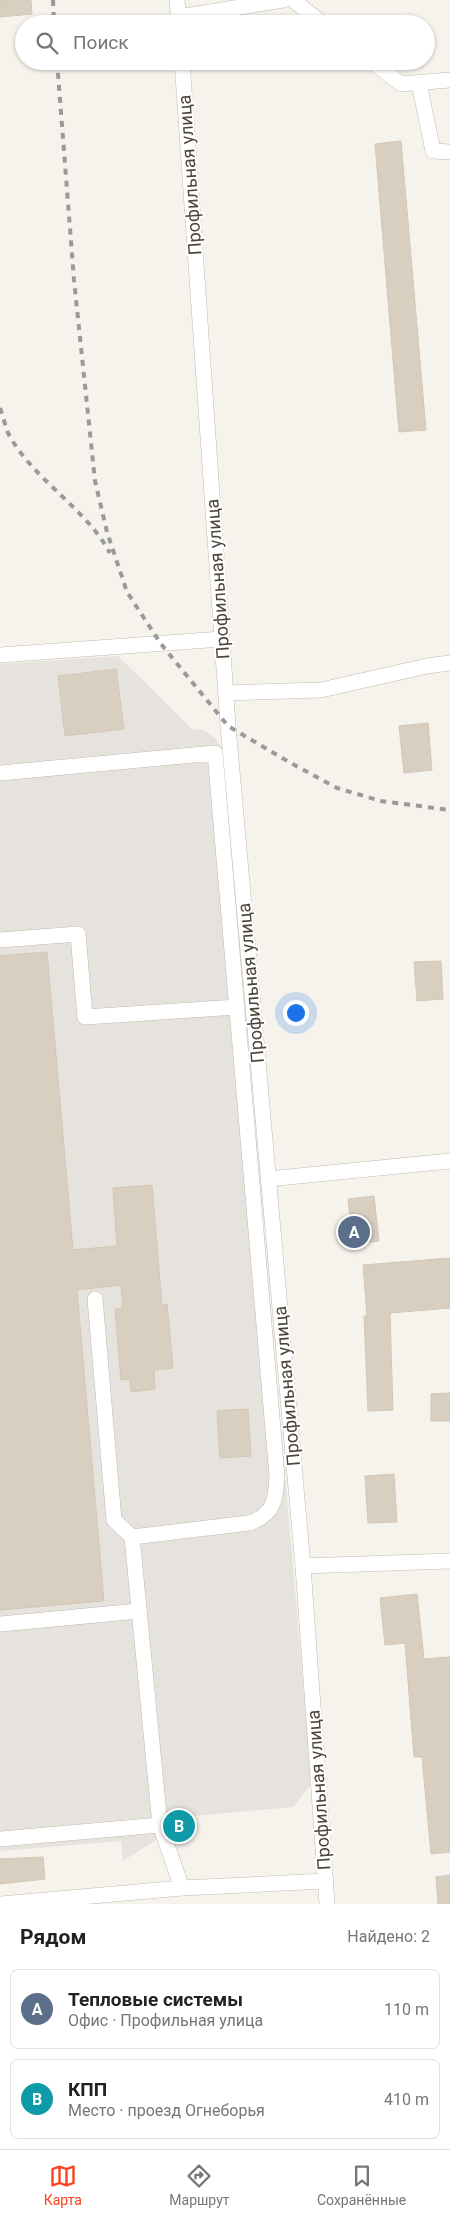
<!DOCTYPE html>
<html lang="ru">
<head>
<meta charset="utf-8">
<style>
	body { margin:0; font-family:Roboto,sans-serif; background:#f6f6f6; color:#222 }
	.you { position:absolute; left:295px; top:1012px; width:18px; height:18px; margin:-12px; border:4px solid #fff; border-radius:50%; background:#1a73e8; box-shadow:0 0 0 8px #1a73e833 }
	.badge { display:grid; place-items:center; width:32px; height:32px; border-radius:50%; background:#fc3f1d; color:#fff; font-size:16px; font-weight:700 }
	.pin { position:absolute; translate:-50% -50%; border:2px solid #fff; box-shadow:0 1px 5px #0006 }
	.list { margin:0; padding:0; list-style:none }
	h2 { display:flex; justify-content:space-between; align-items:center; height:65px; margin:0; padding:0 20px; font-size:21px }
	h2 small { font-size:16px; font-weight:400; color:#767676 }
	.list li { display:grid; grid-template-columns:32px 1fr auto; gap:15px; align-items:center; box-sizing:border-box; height:80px; margin:0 10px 10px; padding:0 10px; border:1px solid #e0e0e0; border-radius:8px }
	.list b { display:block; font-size:19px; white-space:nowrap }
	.list p { margin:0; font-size:16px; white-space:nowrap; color:#767676 }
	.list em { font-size:16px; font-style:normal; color:#767676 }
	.icon { flex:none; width:28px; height:28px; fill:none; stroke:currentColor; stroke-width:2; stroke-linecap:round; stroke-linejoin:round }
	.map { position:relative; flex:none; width:450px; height:1904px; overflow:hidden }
	.search { position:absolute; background:#fff; box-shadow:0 1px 4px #0004; left:15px; right:15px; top:15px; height:55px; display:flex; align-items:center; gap:12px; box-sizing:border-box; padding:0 18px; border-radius:28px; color:#767676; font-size:19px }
	.sheet { height:245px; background:#fff }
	nav { display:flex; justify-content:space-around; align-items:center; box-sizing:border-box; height:70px; border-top:1px solid #e0e0e0; background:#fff; font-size:14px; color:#767676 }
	nav a { display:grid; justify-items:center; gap:2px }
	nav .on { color:#fc3f1d }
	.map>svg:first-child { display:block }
	.industrial { fill:#e6e2dd }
	.building { fill:#d8cfc1; stroke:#d3c7b4 }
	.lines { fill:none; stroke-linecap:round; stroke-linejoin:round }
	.minor-casing { stroke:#c2bbae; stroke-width:16 }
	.minor { stroke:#fff; stroke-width:15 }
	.rail { stroke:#9a9a9a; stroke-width:4; stroke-dasharray:6 6; stroke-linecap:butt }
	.labels { text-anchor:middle; stroke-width:4; stroke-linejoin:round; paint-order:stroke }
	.street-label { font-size:18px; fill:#4b4439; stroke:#fff }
</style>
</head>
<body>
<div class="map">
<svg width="450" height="1904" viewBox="0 0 450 1904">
	<rect width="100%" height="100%" fill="#f6f3ec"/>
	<path class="industrial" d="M118 656 192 729 204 730 215 738 221 747 312 1783 293 1807 171 1818 172 1835 167 1833 123 1861 121 1841 0 1851V664Z"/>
	<g class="building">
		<path d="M0 0H31L32 14 0 17Z"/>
		<path d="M401 141 426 430 399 432 375 144Z"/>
		<path d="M116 669 124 729 65 736 58 676Z"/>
		<path d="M428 723 432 770 404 773 399 726Z"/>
		<path d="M47 952 73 1250 117 1246 113 1188 152 1185 162 1305 167 1304 173 1368 154 1370 155 1389 131 1392 130 1379 121 1380 115 1309 123 1308 121 1285 77 1290 104 1601 0 1610V956Z"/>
		<path d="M441 961 443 999 417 1001 414 962Z"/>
		<path d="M374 1196 379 1241 353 1244 348 1199Z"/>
		<path d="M450 1258V1308L390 1313 393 1410 368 1411 364 1316H367L363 1265Z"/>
		<path d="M450 1393V1421H431V1394Z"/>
		<path d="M248 1409 251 1456 220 1458 217 1411Z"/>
		<path d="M394 1474 397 1522 368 1523 365 1476Z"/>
		<path d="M417 1594 424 1659 450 1657V1852L431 1854 422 1757H414L405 1643 385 1645 380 1598Z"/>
		<path d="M185 1817 187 1834 173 1835 171 1818Z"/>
		<path d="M43 1857 45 1879 0 1884V1859Z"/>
		<path d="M450 1875V1904H438L436 1877Z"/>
	</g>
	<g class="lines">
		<defs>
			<g id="minor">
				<path d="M177 0 179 24"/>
				<path d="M293 0 323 24"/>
				<path d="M179 17 283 0"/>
				<path d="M182 61 228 726 303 1566 327 1904"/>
				<path d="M371 61 401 84 450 80"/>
				<path d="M419 83 433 151 450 152"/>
				<path d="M0 655 222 639"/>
				<path d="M226 693 321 690 427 666 450 663"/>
				<path d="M0 773 215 753 277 1476C276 1499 274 1515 249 1523L132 1537 160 1825 182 1888"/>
				<path d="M0 940 78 934 85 1017 237 1007"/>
				<path d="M268 1179 450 1161"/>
				<path d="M95 1299 114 1520 132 1537"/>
				<path d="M303 1566 450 1561"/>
				<path d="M0 1624 139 1611"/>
				<path d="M0 1839 160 1825"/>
				<path d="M1 1904 182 1888 326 1881"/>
			</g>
		</defs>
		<use href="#minor" class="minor-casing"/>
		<use href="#minor" class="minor"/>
		<g class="rail">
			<path d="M53 0 54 24"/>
			<path d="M57 61 74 280 95 481 107 532 127 592 161 644 228 726 289 762 337 788 381 801 450 810"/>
			<path d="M0 408C3 416 5 425 8 433 32 479 85 507 110 553"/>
		</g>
	</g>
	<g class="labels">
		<g class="street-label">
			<text transform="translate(190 175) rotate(-94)" y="6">Профильная улица</text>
			<text transform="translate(218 579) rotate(-94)" y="6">Профильная улица</text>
			<text transform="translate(251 983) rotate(-95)" y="6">Профильная улица</text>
			<text transform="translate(287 1386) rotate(-95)" y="6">Профильная улица</text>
			<text transform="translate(319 1790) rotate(-94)" y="6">Профильная улица</text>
		</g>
	</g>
</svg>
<div class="you"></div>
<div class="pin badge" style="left:354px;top:1232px;background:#5c6f8a">A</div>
<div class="pin badge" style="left:179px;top:1826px;background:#0f9aa8">B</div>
<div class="search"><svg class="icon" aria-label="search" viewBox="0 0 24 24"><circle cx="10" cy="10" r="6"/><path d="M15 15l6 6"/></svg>Поиск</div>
</div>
<section class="sheet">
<h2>Рядом<small>Найдено: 2</small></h2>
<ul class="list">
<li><span class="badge" style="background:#5c6f8a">A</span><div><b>Тепловые системы</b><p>Офис · Профильная улица</p></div><em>110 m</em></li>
<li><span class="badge" style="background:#0f9aa8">B</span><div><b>КПП</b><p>Место · проезд Огнеборья</p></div><em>410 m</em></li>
</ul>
</section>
<nav>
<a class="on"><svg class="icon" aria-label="map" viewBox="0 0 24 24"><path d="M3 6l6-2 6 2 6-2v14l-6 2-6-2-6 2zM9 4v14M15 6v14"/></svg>Карта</a>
<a><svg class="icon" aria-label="directions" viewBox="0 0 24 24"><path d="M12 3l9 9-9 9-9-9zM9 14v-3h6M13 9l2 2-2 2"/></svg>Маршрут</a>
<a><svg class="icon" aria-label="saved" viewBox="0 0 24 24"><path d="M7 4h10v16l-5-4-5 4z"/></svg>Сохранённые</a>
</nav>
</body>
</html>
